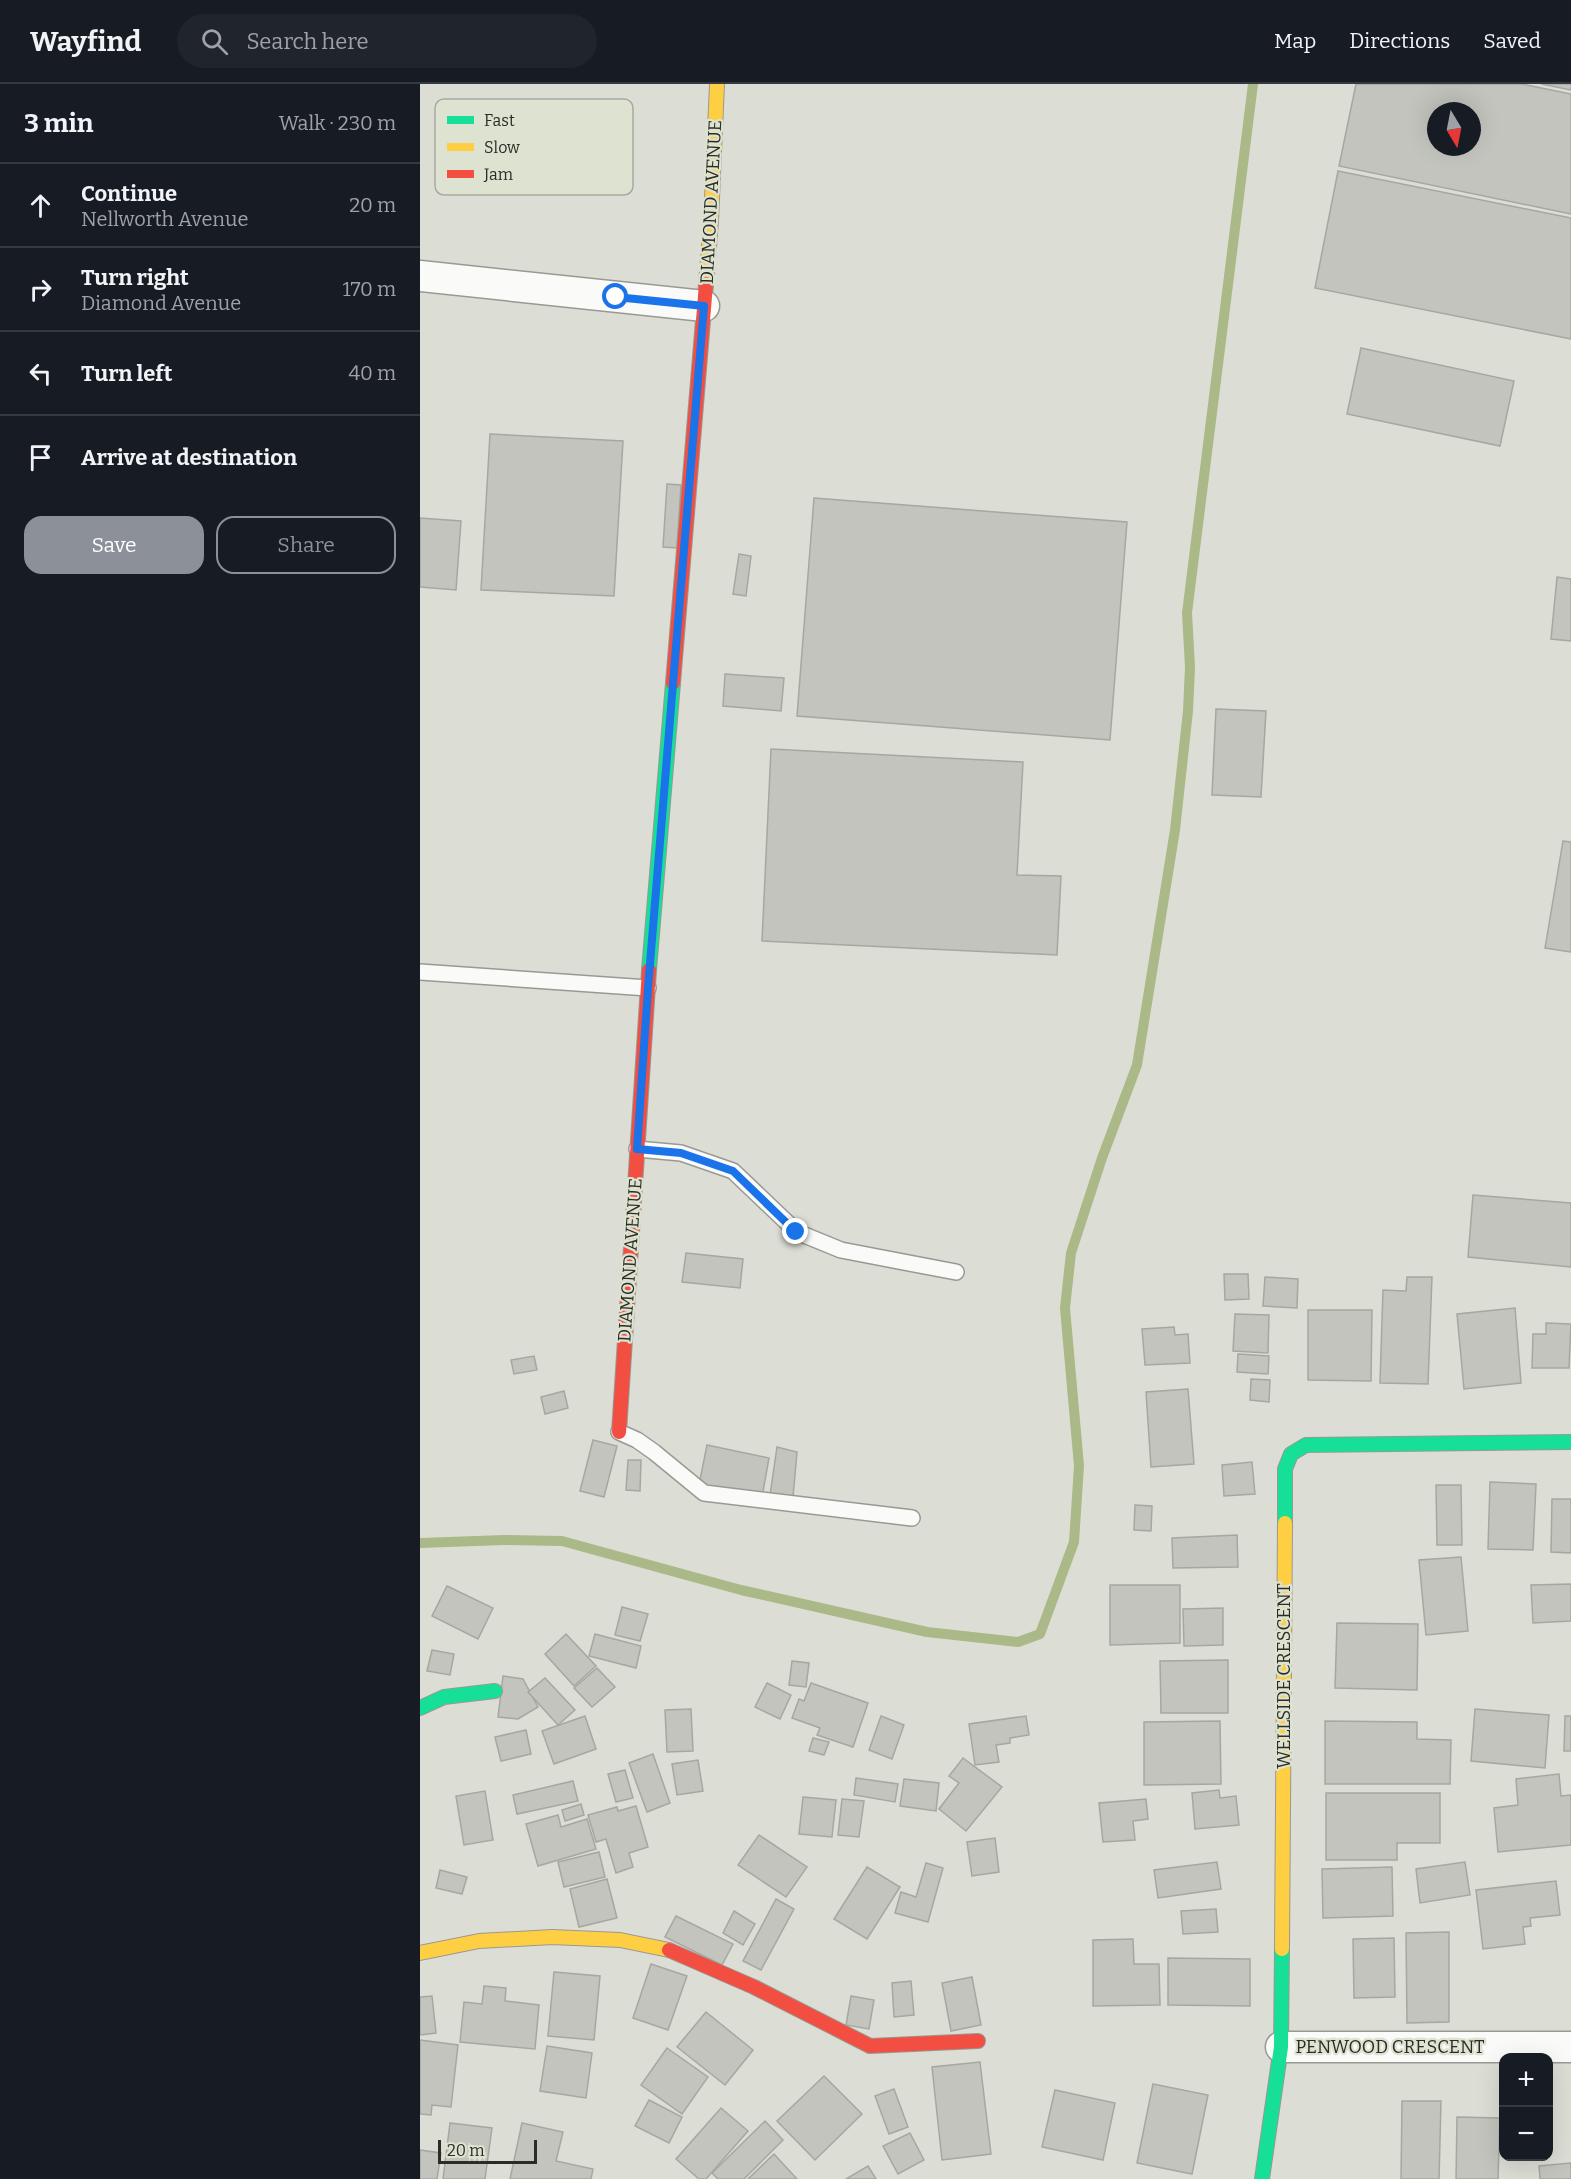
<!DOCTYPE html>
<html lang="en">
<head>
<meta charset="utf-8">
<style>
	body { margin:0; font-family:Bitter,serif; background:#20242c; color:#f1f3f6 }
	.controls { position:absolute; right:18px; bottom:18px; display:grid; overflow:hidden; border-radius:12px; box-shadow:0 6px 24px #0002 }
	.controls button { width:54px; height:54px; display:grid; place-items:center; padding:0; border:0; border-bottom:2px solid #363941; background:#171b24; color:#f1f3f6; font:30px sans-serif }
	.compass { position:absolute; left:1007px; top:18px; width:54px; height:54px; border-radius:50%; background:#171b24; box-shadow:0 6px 24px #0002; rotate:170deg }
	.scale { position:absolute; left:18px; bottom:15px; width:99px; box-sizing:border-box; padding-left:6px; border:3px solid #2a2c26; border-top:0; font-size:16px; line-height:21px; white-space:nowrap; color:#2a2c26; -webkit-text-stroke:4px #dde2d1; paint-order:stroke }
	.stop { position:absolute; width:18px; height:18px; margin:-14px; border:4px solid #1a73e8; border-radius:50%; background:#fff }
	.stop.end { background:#1a73e8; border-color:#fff; box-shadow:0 2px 6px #0008 }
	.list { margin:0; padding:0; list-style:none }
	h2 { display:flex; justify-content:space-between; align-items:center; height:78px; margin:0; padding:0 24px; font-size:26px }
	h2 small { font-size:20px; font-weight:400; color:#9ea1a6 }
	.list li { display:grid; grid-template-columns:39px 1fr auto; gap:18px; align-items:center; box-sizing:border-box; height:84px; padding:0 24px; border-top:2px solid #363941 }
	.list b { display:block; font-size:22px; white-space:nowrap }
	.list p { margin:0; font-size:20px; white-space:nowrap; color:#9ea1a6 }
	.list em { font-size:20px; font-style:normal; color:#9ea1a6 }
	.actions { display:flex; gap:12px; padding:18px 24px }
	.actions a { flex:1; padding:14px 0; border:2px solid #8c9099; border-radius:18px; text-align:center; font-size:21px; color:#8c9099 }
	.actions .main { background:#8c9099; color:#fff }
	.icon { flex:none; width:33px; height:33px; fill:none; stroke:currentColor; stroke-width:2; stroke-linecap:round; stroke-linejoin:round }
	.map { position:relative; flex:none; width:1151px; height:2095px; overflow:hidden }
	header { display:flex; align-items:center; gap:36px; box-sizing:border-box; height:84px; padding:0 30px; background:#171b24; border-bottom:2px solid #363941 }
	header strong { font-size:28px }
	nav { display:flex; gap:33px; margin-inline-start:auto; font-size:21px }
	.search { width:420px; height:54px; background:#20242c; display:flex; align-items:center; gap:15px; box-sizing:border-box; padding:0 21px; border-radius:33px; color:#9ea1a6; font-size:22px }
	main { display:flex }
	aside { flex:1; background:#171b24 }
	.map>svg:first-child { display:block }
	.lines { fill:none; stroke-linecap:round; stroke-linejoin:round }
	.stream { stroke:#abb887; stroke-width:10 }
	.building { fill:#c2c4bd; stroke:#a6a8a0; stroke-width:1.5; fill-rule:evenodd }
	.lane-casing { stroke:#989993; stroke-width:18 }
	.street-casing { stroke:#989993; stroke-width:33 }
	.fast-casing { stroke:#989993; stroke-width:16 }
	.slow-casing { stroke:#989993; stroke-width:16 }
	.jam-casing { stroke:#989993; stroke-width:16 }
	.lane { stroke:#fafaf9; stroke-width:15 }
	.street { stroke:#fafaf9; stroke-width:30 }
	.fast { stroke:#16e098; stroke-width:14 }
	.slow { stroke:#ffcf43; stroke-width:14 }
	.jam { stroke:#f24e42; stroke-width:14 }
	.route { stroke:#1a73e8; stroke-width:8 }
	.labels { text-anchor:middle; stroke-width:4.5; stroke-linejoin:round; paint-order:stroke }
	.street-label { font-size:18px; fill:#2a2c26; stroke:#dde2d1 }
	.key { fill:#dde2d1; stroke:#a7ab9e; stroke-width:1.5 }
	.key-label { font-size:16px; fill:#2a2c26 }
</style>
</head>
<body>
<header>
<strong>Wayfind</strong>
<div class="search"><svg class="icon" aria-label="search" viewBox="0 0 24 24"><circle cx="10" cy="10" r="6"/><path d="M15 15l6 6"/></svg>Search here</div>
<nav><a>Map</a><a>Directions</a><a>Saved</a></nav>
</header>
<main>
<aside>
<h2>3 min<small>Walk · 230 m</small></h2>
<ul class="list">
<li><svg class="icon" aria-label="ahead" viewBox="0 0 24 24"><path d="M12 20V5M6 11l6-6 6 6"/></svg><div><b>Continue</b><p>Nellworth Avenue</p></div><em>20 m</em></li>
<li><svg class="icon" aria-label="right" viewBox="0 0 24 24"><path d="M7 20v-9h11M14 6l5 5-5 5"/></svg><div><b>Turn right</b><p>Diamond Avenue</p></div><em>170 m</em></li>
<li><svg class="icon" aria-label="left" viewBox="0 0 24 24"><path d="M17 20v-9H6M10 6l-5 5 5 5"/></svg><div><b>Turn left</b></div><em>40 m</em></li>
<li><svg class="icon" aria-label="arrive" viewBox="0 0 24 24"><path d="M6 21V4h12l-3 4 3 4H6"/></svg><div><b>Arrive at destination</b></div></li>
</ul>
<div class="actions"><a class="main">Save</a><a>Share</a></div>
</aside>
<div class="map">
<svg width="1151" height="2095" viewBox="0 0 1151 2095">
	<rect width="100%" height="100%" fill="#dcded5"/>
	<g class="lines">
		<path class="stream" d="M0 1459 84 1456 142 1457 321 1506 507 1548 598 1558 620 1550 654 1458 659 1382 645 1224 651 1169 682 1074 717 981 755 746 768 627 770 583 767 529 833 0"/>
	</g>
	<g class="building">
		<path d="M936 0H1102L1151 10V130L919 82ZM1016 27H1052V63H1016Z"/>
		<path d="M1121 0H1151V6Z"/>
		<path d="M918 87 1151 134V255L895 204Z"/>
		<path d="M941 264 1094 297 1080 362 927 330Z"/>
		<path d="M70 350 203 357 194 512 61 506Z"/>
		<path d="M247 400 261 401 257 464 243 463Z"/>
		<path d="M394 414 707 438 690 656 377 632Z"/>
		<path d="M0 434 41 437 36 506 0 503Z"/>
		<path d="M319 470 331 472 326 512 313 510Z"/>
		<path d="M1137 493 1151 495V557L1131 555Z"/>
		<path d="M305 590 364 594 361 627 303 622Z"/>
		<path d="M796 625 846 627 841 713 792 711Z"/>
		<path d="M351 665 603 678 597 791 641 792 637 871 342 857Z"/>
		<path d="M1143 757 1151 758V868L1125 864Z"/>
		<path d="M1053 1111 1151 1119V1183L1048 1173Z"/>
		<path d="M266 1169 323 1175 320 1204 262 1198Z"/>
		<path d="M804 1190H828L829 1215 805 1216Z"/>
		<path d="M845 1193 878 1195 877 1224 843 1222Z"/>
		<path d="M987 1193H1012L1008 1300 960 1299 963 1206 986 1207Z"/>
		<path d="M1095 1224 1101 1299 1044 1305 1037 1230Z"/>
		<path d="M888 1226H952L951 1297 888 1296Z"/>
		<path d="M815 1230 849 1231 848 1269 813 1267Z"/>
		<path d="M1126 1239 1151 1240 1149 1284H1112L1113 1250H1126Z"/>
		<path d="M754 1243 755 1251 768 1250 770 1279 725 1281 722 1245Z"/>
		<path d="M818 1270 849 1272 848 1290 817 1288Z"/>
		<path d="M114 1272 117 1286 94 1290 91 1276Z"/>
		<path d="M831 1295 850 1296 849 1318 830 1316Z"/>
		<path d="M768 1305 774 1380 731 1383 726 1308Z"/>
		<path d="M144 1307 148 1324 125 1330 121 1313Z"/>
		<path d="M173 1356 197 1362 184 1413 160 1407Z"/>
		<path d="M287 1361 349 1374 342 1413 279 1401Z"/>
		<path d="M357 1363 377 1368 373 1413 350 1411Z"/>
		<path d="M208 1376H221L220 1407 206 1406Z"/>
		<path d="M832 1378 835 1410 804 1412 802 1381Z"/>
		<path d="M1070 1398 1116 1400 1113 1466 1068 1465Z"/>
		<path d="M1016 1401H1041L1042 1461H1017Z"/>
		<path d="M1132 1415H1151V1469L1131 1468Z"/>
		<path d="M715 1421 732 1422 731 1447 714 1446Z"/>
		<path d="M817 1451 818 1483 753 1484 752 1454Z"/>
		<path d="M1041 1473 1048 1547 1006 1551 999 1476Z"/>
		<path d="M1151 1500V1537L1113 1539 1111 1501Z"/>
		<path d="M690 1501H760V1559L690 1561Z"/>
		<path d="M27 1502 73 1524 58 1555 12 1532Z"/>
		<path d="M202 1523 228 1530 220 1557 195 1551Z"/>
		<path d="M803 1524V1561L764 1562 763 1525Z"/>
		<path d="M917 1539 998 1540 997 1606 915 1604Z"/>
		<path d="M146 1550 176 1582 154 1602 125 1570Z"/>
		<path d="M175 1550 221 1562 216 1584 169 1572Z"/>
		<path d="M12 1566 34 1570 30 1591 7 1587Z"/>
		<path d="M808 1576V1629H741L740 1577Z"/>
		<path d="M372 1577 389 1579 386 1603 369 1601Z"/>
		<path d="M177 1584 195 1603 172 1623 154 1604Z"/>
		<path d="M83 1592 103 1595 118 1623 98 1635 78 1633Z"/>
		<path d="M125 1594 155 1626 138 1641 108 1608Z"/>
		<path d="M347 1599 371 1611 360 1635 335 1623Z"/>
		<path d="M391 1599 448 1619 433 1663 397 1651 400 1644 372 1634 379 1615 384 1617Z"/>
		<path d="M271 1625 273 1667 247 1668 245 1626Z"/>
		<path d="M1055 1625 1129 1631 1125 1684 1051 1677Z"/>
		<path d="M165 1632 176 1665 134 1680 122 1647Z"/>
		<path d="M461 1632 484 1641 472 1675 449 1666Z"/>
		<path d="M606 1632 609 1651 590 1654V1659L576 1661 579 1678 555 1681 549 1640Z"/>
		<path d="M1145 1632H1151V1667H1144Z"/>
		<path d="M800 1637 801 1700 724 1701V1638Z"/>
		<path d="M905 1637 997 1638V1655L1031 1656 1030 1700H905Z"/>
		<path d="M106 1646 111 1670 81 1677 75 1653Z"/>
		<path d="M393 1654 409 1658 404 1671 389 1667Z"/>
		<path d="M233 1670 250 1719 227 1728 209 1679Z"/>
		<path d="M543 1674 582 1703 546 1747 519 1725 539 1699 529 1692Z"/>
		<path d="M278 1676 283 1707 257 1711 252 1680Z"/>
		<path d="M205 1686 213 1714 196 1718 188 1690Z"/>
		<path d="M1139 1690 1141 1712 1151 1711V1761L1078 1768 1074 1724 1098 1721 1096 1695Z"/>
		<path d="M436 1694 478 1700 475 1718 434 1711Z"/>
		<path d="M484 1695 519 1699 516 1727 480 1722Z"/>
		<path d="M153 1697 158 1717 97 1730 93 1711Z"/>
		<path d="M799 1706 800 1714 816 1712 819 1741 775 1745 772 1709Z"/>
		<path d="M65 1707 73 1756 44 1761 36 1712Z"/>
		<path d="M906 1709H1020V1759H977V1776H906Z"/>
		<path d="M383 1713 416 1716 412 1753 379 1750Z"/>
		<path d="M422 1715 444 1717 439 1753 418 1751Z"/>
		<path d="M726 1715 728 1735 713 1737 715 1756 683 1758 679 1719Z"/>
		<path d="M161 1720 164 1731 145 1737 142 1726Z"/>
		<path d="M216 1722 228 1763 209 1769 213 1783 196 1789 186 1755 176 1758 168 1731 197 1723 198 1727Z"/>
		<path d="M138 1731 141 1743 167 1735 176 1765 118 1782 106 1740Z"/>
		<path d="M339 1751 387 1783 366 1813 318 1781Z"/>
		<path d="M575 1754 579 1788 552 1792 547 1758Z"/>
		<path d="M179 1768 185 1793 144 1803 138 1778Z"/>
		<path d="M797 1778 801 1805 738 1814 734 1786Z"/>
		<path d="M1045 1778 1050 1811 1000 1819 996 1785Z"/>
		<path d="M506 1779 523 1784 508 1838 475 1829 481 1808 496 1813Z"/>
		<path d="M447 1783 480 1803 447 1855 414 1835Z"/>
		<path d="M972 1783 973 1832 903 1834 902 1785Z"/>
		<path d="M20 1786 47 1793 42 1810 16 1804Z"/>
		<path d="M187 1795 197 1834 159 1843 150 1805Z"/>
		<path d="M1136 1797 1140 1831 1110 1834 1111 1842 1103 1843 1105 1860 1063 1865 1056 1806Z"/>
		<path d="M356 1815 374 1825 341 1886 323 1877Z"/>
		<path d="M796 1825 798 1848 763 1850 761 1827Z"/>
		<path d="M314 1827 335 1840 323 1861 303 1849Z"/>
		<path d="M256 1832 313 1860 302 1881 245 1853Z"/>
		<path d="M1029 1848V1938L987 1939 986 1849Z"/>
		<path d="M974 1854 975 1913 934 1914 933 1855Z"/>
		<path d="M713 1855 714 1880H739L740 1921 673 1922V1856Z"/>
		<path d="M748 1874 830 1875V1922L748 1921Z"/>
		<path d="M231 1880 267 1892 248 1946 213 1934Z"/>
		<path d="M134 1888 180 1892 174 1956 128 1952Z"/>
		<path d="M552 1893 561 1941 531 1947 522 1899Z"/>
		<path d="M491 1897 494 1931 474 1933 472 1899Z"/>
		<path d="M64 1902 86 1904 85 1917 119 1921 115 1965 40 1958 44 1918 62 1920Z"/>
		<path d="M12 1912 16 1949 0 1951V1913Z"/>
		<path d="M431 1912 454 1916 449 1945 426 1941Z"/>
		<path d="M286 1928 333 1966 305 2001 257 1963Z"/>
		<path d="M0 1956 38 1961 31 2023 12 2021 11 2031 0 2030Z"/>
		<path d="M127 1962 172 1969 166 2014 120 2007Z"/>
		<path d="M247 1964 288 1993 262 2030 221 2001Z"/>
		<path d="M560 1978 571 2070 522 2076 512 1983Z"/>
		<path d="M404 1992 442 2030 395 2076 357 2037Z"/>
		<path d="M733 2000 788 2011 772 2090 717 2079Z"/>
		<path d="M474 2005 488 2043 469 2050 455 2012Z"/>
		<path d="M635 2006 695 2019 683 2076 622 2063Z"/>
		<path d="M229 2016 262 2033 249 2059 215 2042Z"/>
		<path d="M982 2017H1021L1019 2095H981Z"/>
		<path d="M301 2024 328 2047 286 2095H279L256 2075Z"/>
		<path d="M1037 2033 1080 2034 1078 2095H1036Z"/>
		<path d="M345 2037 363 2056 324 2095H298L292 2089Z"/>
		<path d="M30 2039 72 2044 65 2095H23Z"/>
		<path d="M102 2039 143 2048 136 2077 173 2085 171 2095H90Z"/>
		<path d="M490 2049 504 2076 478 2090 463 2062Z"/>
		<path d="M0 2066 21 2069 17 2095H0Z"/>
		<path d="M354 2070 377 2095H328Z"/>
		<path d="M1151 2079V2095H1120L1119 2082Z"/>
		<path d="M448 2082 456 2095H426Z"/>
	</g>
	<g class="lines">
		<defs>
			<g id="lane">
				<path d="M0 888 228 904"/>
				<path d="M217 1065 261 1069 313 1087 377 1148 421 1166 536 1188"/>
				<path d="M199 1348 217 1356 234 1368 284 1409 492 1434"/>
			</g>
			<g id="street">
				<path d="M0 192 284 222"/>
				<path d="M861 1963H1151"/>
			</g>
			<g id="fast">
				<path d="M229 886 253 599"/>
				<path d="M865 1439V1385L871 1370 886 1361 1151 1358"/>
				<path d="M0 1624 24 1613 75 1607"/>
				<path d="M842 2095 861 1963 862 1865"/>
			</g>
			<g id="slow">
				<path d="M286 200 291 137 297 0"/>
				<path d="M862 1865 865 1439"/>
				<path d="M0 1869 59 1857 132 1853 200 1856 249 1866"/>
			</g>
			<g id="jam">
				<path d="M253 599 286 200"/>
				<path d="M199 1348 229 886"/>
				<path d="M249 1866 334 1903 450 1962 558 1957"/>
			</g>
		</defs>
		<use href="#lane" class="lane-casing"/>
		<use href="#street" class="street-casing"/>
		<use href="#fast" class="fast-casing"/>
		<use href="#slow" class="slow-casing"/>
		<use href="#jam" class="jam-casing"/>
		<use href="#lane" class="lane"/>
		<use href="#street" class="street"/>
		<use href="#fast" class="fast"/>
		<use href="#slow" class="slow"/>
		<use href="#jam" class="jam"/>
	</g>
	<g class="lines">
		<path class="route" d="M196 213 284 222 228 904 217 1065 261 1069 313 1087 376 1148"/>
	</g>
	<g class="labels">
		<g class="street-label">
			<text transform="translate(291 118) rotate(-87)" y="6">DIAMOND AVENUE</text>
			<text transform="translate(210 1176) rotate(-86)" y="6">DIAMOND AVENUE</text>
			<text transform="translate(864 1592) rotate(-90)" y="6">WELLSIDE CRESCENT</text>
			<text x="970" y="1969">PENWOOD CRESCENT</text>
		</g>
	</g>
	<rect x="15" y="15" width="198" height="96" rx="9" class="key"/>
	<rect x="27" y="32" width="27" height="8" fill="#16e098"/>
	<rect x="27" y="59" width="27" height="8" fill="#ffcf43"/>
	<rect x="27" y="86" width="27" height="8" fill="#f24e42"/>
	<g class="key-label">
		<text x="64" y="42">Fast</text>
		<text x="64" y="69">Slow</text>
		<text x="64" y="96">Jam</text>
	</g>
</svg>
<div class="controls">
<button>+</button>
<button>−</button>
</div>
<svg class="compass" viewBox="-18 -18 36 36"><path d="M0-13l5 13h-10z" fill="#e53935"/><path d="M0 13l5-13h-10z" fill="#9ea1a6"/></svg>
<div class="scale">20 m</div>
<div class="stop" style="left:196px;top:213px"></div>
<div class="stop end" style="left:376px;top:1148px"></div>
</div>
</main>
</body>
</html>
